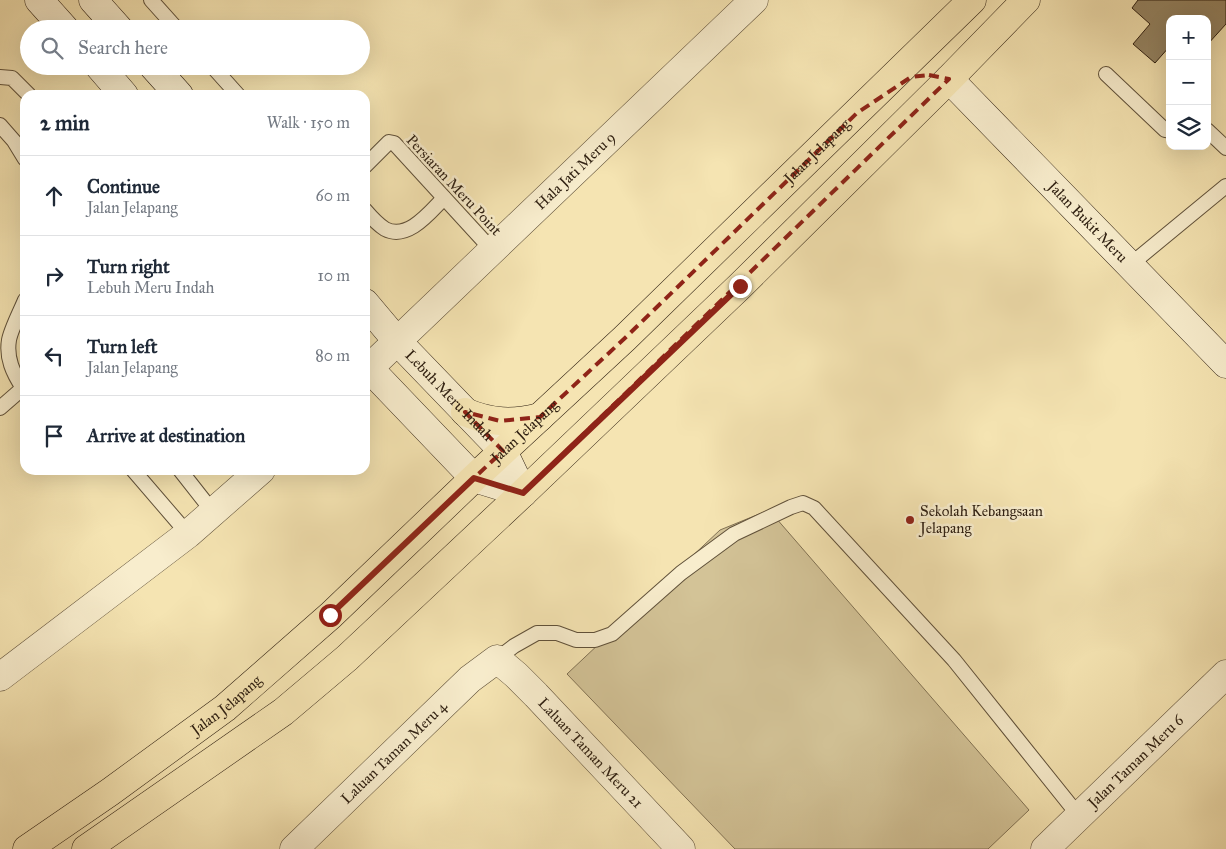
<!DOCTYPE html>
<html lang="en">
<head>
<meta charset="utf-8">
<style>
	body { margin:0; font-family:"IM FELL Great Primer",serif; background:#f2f2f3; color:#1f2937 }
	.controls { position:absolute; right:15px; top:15px; display:grid; overflow:hidden; border-radius:10px; box-shadow:0 5px 20px #0002 }
	.controls button { width:45px; height:45px; display:grid; place-items:center; padding:0; border:0; border-bottom:1px solid #e0e1e3; background:#fff; color:#1f2937; font:25px sans-serif }
	.stop { position:absolute; width:15px; height:15px; margin:-11px; border:4px solid #8f2418; border-radius:50%; background:#fff }
	.stop.end { background:#8f2418; border-color:#fff; box-shadow:0 1px 5px #0008 }
	.list { margin:0; padding:0; list-style:none }
	h2 { display:flex; justify-content:space-between; align-items:center; height:65px; margin:0; padding:0 20px; font-size:21px }
	h2 small { font-size:16px; font-weight:400; color:#747a83 }
	.list li { display:grid; grid-template-columns:32px 1fr auto; gap:15px; align-items:center; box-sizing:border-box; height:80px; padding:0 20px; border-top:1px solid #e0e1e3 }
	.list b { display:block; font-size:19px; white-space:nowrap }
	.list p { margin:0; font-size:16px; white-space:nowrap; color:#747a83 }
	.list em { font-size:16px; font-style:normal; color:#747a83 }
	.icon { flex:none; width:28px; height:28px; fill:none; stroke:currentColor; stroke-width:2; stroke-linecap:round; stroke-linejoin:round }
	.map { position:relative; flex:none; width:1226px; height:849px; overflow:hidden }
	.search { position:absolute; background:#fff; box-shadow:0 5px 20px #0002; left:20px; top:20px; width:350px; height:55px; display:flex; align-items:center; gap:12px; box-sizing:border-box; padding:0 18px; border-radius:28px; color:#747a83; font-size:19px }
	.panel { position:absolute; background:#fff; box-shadow:0 5px 20px #0002; left:20px; top:90px; width:350px; height:385px; border-radius:15px }
	.map>svg:first-child { display:block }
	.pitch { fill:#d3c397; stroke:#817254 }
	.building { fill:#968665; stroke:#2f2012 }
	.lines { fill:none; stroke-linecap:round; stroke-linejoin:round }
	.lane-casing { stroke:#60513a; stroke-width:16 }
	.street-casing { stroke:#60513a; stroke-width:29 }
	.secondary-casing { stroke:#2f2012; stroke-width:29 }
	.primary-casing { stroke:#2f2012; stroke-width:29 }
	.lane { stroke:#f8edcd; stroke-width:14 }
	.street { stroke:#f8edcd; stroke-width:28 }
	.secondary { stroke:#f8edcd; stroke-width:28 }
	.primary { stroke:#f5e4b2; stroke-width:28 }
	.route { stroke:#8f2418; stroke-width:6 }
	.marked { fill:none; stroke:#8f2418; stroke-width:4; stroke-dasharray:10 6; stroke-linejoin:round }
	.poi-dot { fill:#8f2418; stroke:#f8edcd; stroke-width:2 }
	.labels { text-anchor:middle; stroke-width:5; stroke-linejoin:round; paint-order:stroke }
	.street-label { font-size:15px; fill:#2f2012; stroke:#f8edcd }
	.poi-label { font-size:15px; fill:#2f2012; stroke:#f8edcd; text-anchor:start }
</style>
</head>
<body>
<div class="map">
<svg width="1226" height="849" viewBox="0 0 1226 849">
	<rect width="100%" height="100%" fill="#f5e4b2"/>
	<filter id="stains"><feTurbulence type="fractalNoise" baseFrequency=".004" numOctaves="4"/><feColorMatrix values="0 0 0 0 .2 0 0 0 0 .09 0 0 0 0 .02 0 0 0 .5 -.17"/></filter>
	<radialGradient id="worn" r=".72"><stop offset=".6" stop-color="#630" stop-opacity="0"/><stop offset="1" stop-color="#630" stop-opacity=".3"/></radialGradient>
	<path class="pitch" d="M769 510 1029 810 988 849H735L567 674 720 530Z"/>
	<path class="building" d="M1138 0H1226V24L1207 45V19H1170V46L1155 63 1133 44 1150 24 1132 8Z"/>
	<g class="lines">
		<defs>
			<g id="lane">
				<path d="M151 0 177 29"/>
				<path d="M212 66 238 95"/>
				<path d="M1106 74 1165 130 1170 131"/>
				<path d="M0 77 12 78 29 95"/>
				<path d="M0 125 14 141 25 159"/>
				<path d="M1207 130 1226 148"/>
				<path d="M365 166 389 142 394 143 492 250"/>
				<path d="M365 210C371 217 377 224 385 229 408 241 430 212 444 198"/>
				<path d="M1130 265 1226 186"/>
				<path d="M0 408 23 388C13 373 6 358 9 340 11 329 21 310 25 300"/>
				<path d="M133 470 188 534"/>
				<path d="M180 470 213 512"/>
				<path d="M497 659 514 646 537 633H557L576 640H595L612 634 681 573 734 534 791 507 803 503 814 508 954 660 1079 816"/>
			</g>
			<g id="street">
				<path id="s1" d="M365 372 754 0"/>
				<path d="M0 677 188 534 261 470"/>
				<path id="s2" d="M294 849 470 679 497 659 516 675 536 695 681 849"/>
				<path id="s3" d="M1045 849 1226 674"/>
			</g>
			<g id="secondary">
				<path d="M39 0 65 29"/>
				<path d="M93 0 119 29"/>
				<path d="M99 66 124 95"/>
				<path d="M153 66 179 95"/>
				<path id="s4" d="M949 79 1226 364"/>
				<path id="s5" d="M365 303 397 341 503 451 523 493"/>
				<path d="M365 364 474 478 523 493"/>
			</g>
			<g id="primary">
				<path d="M465 412C491 423 513 424 540 417"/>
				<path id="s6" d="M27 849 110 792 225 708 331 615 474 478 625 338 972 0"/>
				<path d="M86 849 283 712 347 658 523 493 740 286 949 79 1026 0"/>
			</g>
		</defs>
		<use href="#lane" class="lane-casing"/>
		<use href="#street" class="street-casing"/>
		<use href="#secondary" class="secondary-casing"/>
		<use href="#primary" class="primary-casing"/>
		<use href="#lane" class="lane"/>
		<use href="#street" class="street"/>
		<use href="#secondary" class="secondary"/>
		<use href="#primary" class="primary"/>
	</g>
	<g class="lines">
		<path class="route" d="M330 615 474 478 523 493 740 286"/>
	</g>
	<path class="marked" d="M929 75 949 79 523 493 474 478 503 451 465 412 500 421 540 417 625 338 857 113 911 77Z"/>
	<circle class="poi-dot" cx="910" cy="520" r="5"/>
	<g class="labels">
		<g class="street-label">
			<text dy="5" stroke="none"><textPath href="#s6" startOffset="1056">Jalan Jelapang</textPath></text>
			<text dy="5" stroke="none"><textPath href="#s1" startOffset="291">Hala Jati Meru 9</textPath></text>
			<text transform="translate(454 185) rotate(47)" y="5">Persiaran Meru Point</text>
			<text dy="5" stroke="none"><textPath href="#s4" startOffset="199">Jalan Bukit Meru</textPath></text>
			<text dy="5" stroke="none"><textPath href="#s5" startOffset="125">Lebuh Meru Indah</textPath></text>
			<text dy="5" stroke="none"><textPath href="#s6" startOffset="651">Jalan Jelapang</textPath></text>
			<text dy="5" stroke="none"><textPath href="#s6" startOffset="246">Jalan Jelapang</textPath></text>
			<text dy="5" stroke="none"><textPath href="#s2" startOffset="139">Laluan Taman Meru 4</textPath></text>
			<text dy="5" stroke="none"><textPath href="#s2" startOffset="411">Laluan Taman Meru 21</textPath></text>
			<text dy="5" stroke="none"><textPath href="#s3" startOffset="126">Jalan Taman Meru 6</textPath></text>
		</g>
		<g class="poi-label">
			<text x="920" y="516">Sekolah Kebangsaan<tspan x="920" dy="17">Jelapang</tspan></text>
		</g>
	</g>
	<rect width="100%" height="100%" filter="url(#stains)"/>
	<rect width="100%" height="100%" fill="url(#worn)"/>
</svg>
<div class="controls">
<button>+</button>
<button>−</button>
<button><svg class="icon" aria-label="layers" viewBox="0 0 24 24"><path d="M12 4l9 5-9 5-9-5zM3 14l9 5 9-5"/></svg></button>
</div>
<div class="stop" style="left:330px;top:615px"></div>
<div class="stop end" style="left:740px;top:286px"></div>
<div class="search"><svg class="icon" aria-label="search" viewBox="0 0 24 24"><circle cx="10" cy="10" r="6"/><path d="M15 15l6 6"/></svg>Search here</div>
<section class="panel">
<h2>2 min<small>Walk · 150 m</small></h2>
<ul class="list">
<li><svg class="icon" aria-label="ahead" viewBox="0 0 24 24"><path d="M12 20V5M6 11l6-6 6 6"/></svg><div><b>Continue</b><p>Jalan Jelapang</p></div><em>60 m</em></li>
<li><svg class="icon" aria-label="right" viewBox="0 0 24 24"><path d="M7 20v-9h11M14 6l5 5-5 5"/></svg><div><b>Turn right</b><p>Lebuh Meru Indah</p></div><em>10 m</em></li>
<li><svg class="icon" aria-label="left" viewBox="0 0 24 24"><path d="M17 20v-9H6M10 6l-5 5 5 5"/></svg><div><b>Turn left</b><p>Jalan Jelapang</p></div><em>80 m</em></li>
<li><svg class="icon" aria-label="arrive" viewBox="0 0 24 24"><path d="M6 21V4h12l-3 4 3 4H6"/></svg><div><b>Arrive at destination</b></div></li>
</ul>
</section>
</div>
</body>
</html>
